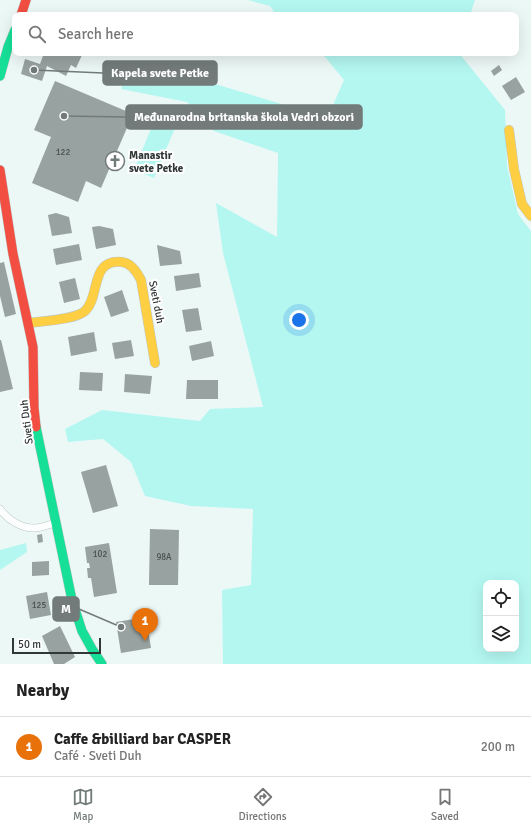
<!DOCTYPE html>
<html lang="en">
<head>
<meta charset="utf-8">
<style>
	body { margin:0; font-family:Signika,sans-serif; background:#f2f2f2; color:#222 }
	.controls { position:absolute; right:12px; bottom:12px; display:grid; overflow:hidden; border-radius:8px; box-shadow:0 4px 16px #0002 }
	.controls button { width:36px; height:36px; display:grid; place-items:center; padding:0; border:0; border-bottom:1px solid #e0e0e0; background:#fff; color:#222; font:20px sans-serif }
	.scale { position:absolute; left:12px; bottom:10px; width:89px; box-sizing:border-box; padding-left:4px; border:2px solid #303837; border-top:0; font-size:11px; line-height:14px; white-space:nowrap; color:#303837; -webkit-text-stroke:3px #fff; paint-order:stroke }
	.you { position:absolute; left:299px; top:320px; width:14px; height:14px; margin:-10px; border:3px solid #fff; border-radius:50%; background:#1a73e8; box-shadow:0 0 0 6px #1a73e833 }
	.badge { display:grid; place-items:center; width:26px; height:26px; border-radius:50%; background:#727b7a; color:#fff; font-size:13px; font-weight:700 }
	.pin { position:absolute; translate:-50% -33px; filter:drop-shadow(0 1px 2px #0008) }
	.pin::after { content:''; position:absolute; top:21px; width:14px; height:12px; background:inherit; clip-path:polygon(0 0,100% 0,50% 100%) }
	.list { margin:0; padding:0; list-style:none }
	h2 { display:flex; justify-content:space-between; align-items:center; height:52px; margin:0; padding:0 16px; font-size:17px }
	h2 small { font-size:13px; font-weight:400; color:#767676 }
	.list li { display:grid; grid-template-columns:26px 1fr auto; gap:12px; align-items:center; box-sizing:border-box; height:60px; padding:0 16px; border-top:1px solid #e0e0e0 }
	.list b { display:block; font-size:15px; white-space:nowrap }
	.list p { margin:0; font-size:13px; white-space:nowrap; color:#767676 }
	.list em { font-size:13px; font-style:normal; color:#767676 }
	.icon { flex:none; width:22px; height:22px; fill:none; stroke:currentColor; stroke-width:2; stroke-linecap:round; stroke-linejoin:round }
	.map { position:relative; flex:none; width:531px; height:664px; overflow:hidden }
	.search { position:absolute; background:#fff; box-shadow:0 4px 16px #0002; left:12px; right:12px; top:12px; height:44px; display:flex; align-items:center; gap:10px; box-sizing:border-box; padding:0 14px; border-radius:8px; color:#767676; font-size:15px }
	.sheet { height:112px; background:#fff }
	nav { display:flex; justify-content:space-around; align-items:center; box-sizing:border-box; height:56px; border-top:1px solid #e0e0e0; background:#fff; font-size:11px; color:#767676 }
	nav a { display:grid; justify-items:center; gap:2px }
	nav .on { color:#727b7a }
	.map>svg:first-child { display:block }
	.green { fill:#b4f7f1; fill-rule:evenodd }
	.building { fill:#98a2a0 }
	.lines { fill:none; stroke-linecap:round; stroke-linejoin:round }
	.lane-casing { stroke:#bcc5c3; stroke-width:8 }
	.fast-casing { stroke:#bcc5c3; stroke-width:10 }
	.slow-casing { stroke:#bcc5c3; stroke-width:10 }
	.jam-casing { stroke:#bcc5c3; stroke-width:10 }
	.lane { stroke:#fcfefe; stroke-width:7 }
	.fast { stroke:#16e098; stroke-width:9 }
	.slow { stroke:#ffcf43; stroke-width:9 }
	.jam { stroke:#f24e42; stroke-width:9 }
	.labels { text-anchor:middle; stroke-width:4; stroke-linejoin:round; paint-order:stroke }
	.number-label { font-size:9px; fill:#4a5251 }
	.poi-label { font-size:11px; font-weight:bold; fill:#303837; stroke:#fff; text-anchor:start }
	.street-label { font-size:11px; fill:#303837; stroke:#fff }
	.leader { fill:none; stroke:#727b7a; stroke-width:1.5 }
	.callout-dot { fill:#727b7a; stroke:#fff; stroke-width:1.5 }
	.callout { fill:#727b7a; stroke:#727b7a; stroke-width:1.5 }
	.callout-label { font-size:12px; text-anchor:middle; font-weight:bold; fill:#fff }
</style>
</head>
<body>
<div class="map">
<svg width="531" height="664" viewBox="0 0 531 664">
	<rect width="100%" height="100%" fill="#ecf8f6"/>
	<g class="green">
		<path d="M248 0H475L470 15H276L270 6Z"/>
		<path d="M319 53H459L505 110 507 166 518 214 531 231V664H223L222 590 251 585 253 509 191 506 145 496 131 462 103 439 68 442 65 429 102 410 200 421 210 409 263 407 223 253 216 203 277 237 278 153 214 131 187 102 121 89 128 67H158L295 108 329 114 344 80 325 57ZM486 583H516V649H486Z"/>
		<path d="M155 119 175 128 154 178 134 170Z"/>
		<path d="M26 543 27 552 0 570V550Z"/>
	</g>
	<g class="building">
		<path d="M44 53 52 56 54 53H83L76 68 71 65 66 76 47 66 42 81 21 74 25 59 40 64Z"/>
		<path d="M499 65 502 70 494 76 491 71Z"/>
		<path d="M516 77 525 92 511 100 502 86Z"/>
		<path d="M55 81 133 114 101 188 86 181 78 202 32 183 51 137 34 130Z"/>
		<path d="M56 213 69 217 72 233 52 236 48 215Z"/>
		<path d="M99 226 113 229 116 245 96 249 92 227Z"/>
		<path d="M79 244 82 260 56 265 53 249Z"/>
		<path d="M157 245 180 251 182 264 160 266Z"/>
		<path d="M4 262 16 314 5 317 0 296V263Z"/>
		<path d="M199 273 201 287 176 291 174 276Z"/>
		<path d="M75 278 80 299 64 303 59 282Z"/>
		<path d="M122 290 129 311 111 317 104 297Z"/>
		<path d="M198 308 202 330 186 332 182 310Z"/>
		<path d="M94 332 97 351 71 356 68 337Z"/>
		<path d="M0 340H1L13 389 0 392Z"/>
		<path d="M131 340 134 356 115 359 112 343Z"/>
		<path d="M211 341 214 356 192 361 189 346Z"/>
		<path d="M80 372 103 373 102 391 79 390Z"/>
		<path d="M125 374 152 376 150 394 124 392Z"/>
		<path d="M187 380H218V399H186Z"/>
		<path d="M106 465 118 506 93 513 81 472Z"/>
		<path d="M150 529 179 530 178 585H149Z"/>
		<path d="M42 534 43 542 38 543 37 535Z"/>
		<path d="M109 543 117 593 94 597 91 578H88L87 568H90L89 563H87L85 547Z"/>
		<path d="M49 561V575L32 576V562Z"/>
		<path d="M47 592 51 615 30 619 26 596Z"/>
		<path d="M146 617 151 648 121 653 116 622Z"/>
		<path d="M60 626 75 657 64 664H54L42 636Z"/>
	</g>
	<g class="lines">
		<defs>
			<path id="lane" d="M0 509C8 520 22 529 36 528 43 527 49 525 55 523"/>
			<g id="fast">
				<path d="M0 76 8 47 15 30"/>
				<path d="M36 427 72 600 82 631 92 649 102 664"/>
			</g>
			<g id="slow">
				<path d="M509 130 514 169 522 204 531 216"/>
				<path d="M28 323C42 321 75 320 85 311 101 296 89 259 122 262 131 263 137 272 141 280L155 363"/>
			</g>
			<g id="jam">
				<path d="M21 15 26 0"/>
				<path d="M0 170 13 254 33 347 34 408 36 427"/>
			</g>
		</defs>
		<use href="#lane" class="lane-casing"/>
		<use href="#fast" class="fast-casing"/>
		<use href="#slow" class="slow-casing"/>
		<use href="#jam" class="jam-casing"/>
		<use href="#lane" class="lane"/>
		<use href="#fast" class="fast"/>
		<use href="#slow" class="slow"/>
		<use href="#jam" class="jam"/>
	</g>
	<defs>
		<symbol id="church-ring" viewBox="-11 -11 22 22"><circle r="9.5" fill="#fff" stroke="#727b7a" stroke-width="1.5"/><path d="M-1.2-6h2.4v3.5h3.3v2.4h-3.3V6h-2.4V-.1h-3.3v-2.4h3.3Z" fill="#727b7a"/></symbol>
	</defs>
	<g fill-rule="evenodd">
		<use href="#church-ring" x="104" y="150" width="22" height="22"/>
	</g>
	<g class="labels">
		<g class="number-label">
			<text x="63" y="155">122</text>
			<text x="100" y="557">102</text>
			<text x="164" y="560">98A</text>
			<text x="39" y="608">125</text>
		</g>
		<g class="poi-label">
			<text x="129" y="159">Manastir<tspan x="129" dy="13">svete Petke</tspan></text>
		</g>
		<g class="street-label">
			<text transform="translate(157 302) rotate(79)" y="4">Sveti duh</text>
			<text transform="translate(26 422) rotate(-97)" y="4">Sveti Duh</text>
		</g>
	</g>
	<path class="leader" d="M34 70L103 73M64 116L126 117M121 627L79 609"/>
	<g class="callout-dot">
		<circle cx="34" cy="70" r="4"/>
		<circle cx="64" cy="116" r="4"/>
		<circle cx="121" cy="627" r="4"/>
	</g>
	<g class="callout">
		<rect x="103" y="61" width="114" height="24" rx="4"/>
		<rect x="126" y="105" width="236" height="24" rx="4"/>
		<rect x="53" y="597" width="26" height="24" rx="4"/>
	</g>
	<g class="callout-label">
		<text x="160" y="77">Kapela svete Petke</text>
		<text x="244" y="121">Međunarodna britanska škola Vedri obzori</text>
		<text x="66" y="613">M</text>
	</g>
</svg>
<div class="controls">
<button><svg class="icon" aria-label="locate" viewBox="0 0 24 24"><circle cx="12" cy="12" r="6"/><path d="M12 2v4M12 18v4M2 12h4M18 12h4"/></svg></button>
<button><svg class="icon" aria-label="layers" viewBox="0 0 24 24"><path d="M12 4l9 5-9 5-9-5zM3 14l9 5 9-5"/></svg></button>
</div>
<div class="scale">50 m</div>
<div class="you"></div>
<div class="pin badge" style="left:145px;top:641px;background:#e8710a">1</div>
<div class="search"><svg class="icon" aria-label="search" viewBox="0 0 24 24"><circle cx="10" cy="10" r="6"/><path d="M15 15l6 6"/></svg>Search here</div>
</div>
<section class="sheet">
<h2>Nearby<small></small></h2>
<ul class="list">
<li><span class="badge" style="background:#e8710a">1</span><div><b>Caffe &amp;billiard bar CASPER</b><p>Café · Sveti Duh</p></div><em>200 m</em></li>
</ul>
</section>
<nav>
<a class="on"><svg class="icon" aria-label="map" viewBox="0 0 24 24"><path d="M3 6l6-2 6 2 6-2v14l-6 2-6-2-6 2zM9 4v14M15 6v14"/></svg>Map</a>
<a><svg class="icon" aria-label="directions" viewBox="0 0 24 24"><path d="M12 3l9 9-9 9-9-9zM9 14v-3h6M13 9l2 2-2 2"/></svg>Directions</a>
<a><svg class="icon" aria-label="saved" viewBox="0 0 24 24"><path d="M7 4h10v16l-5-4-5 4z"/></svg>Saved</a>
</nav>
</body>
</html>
